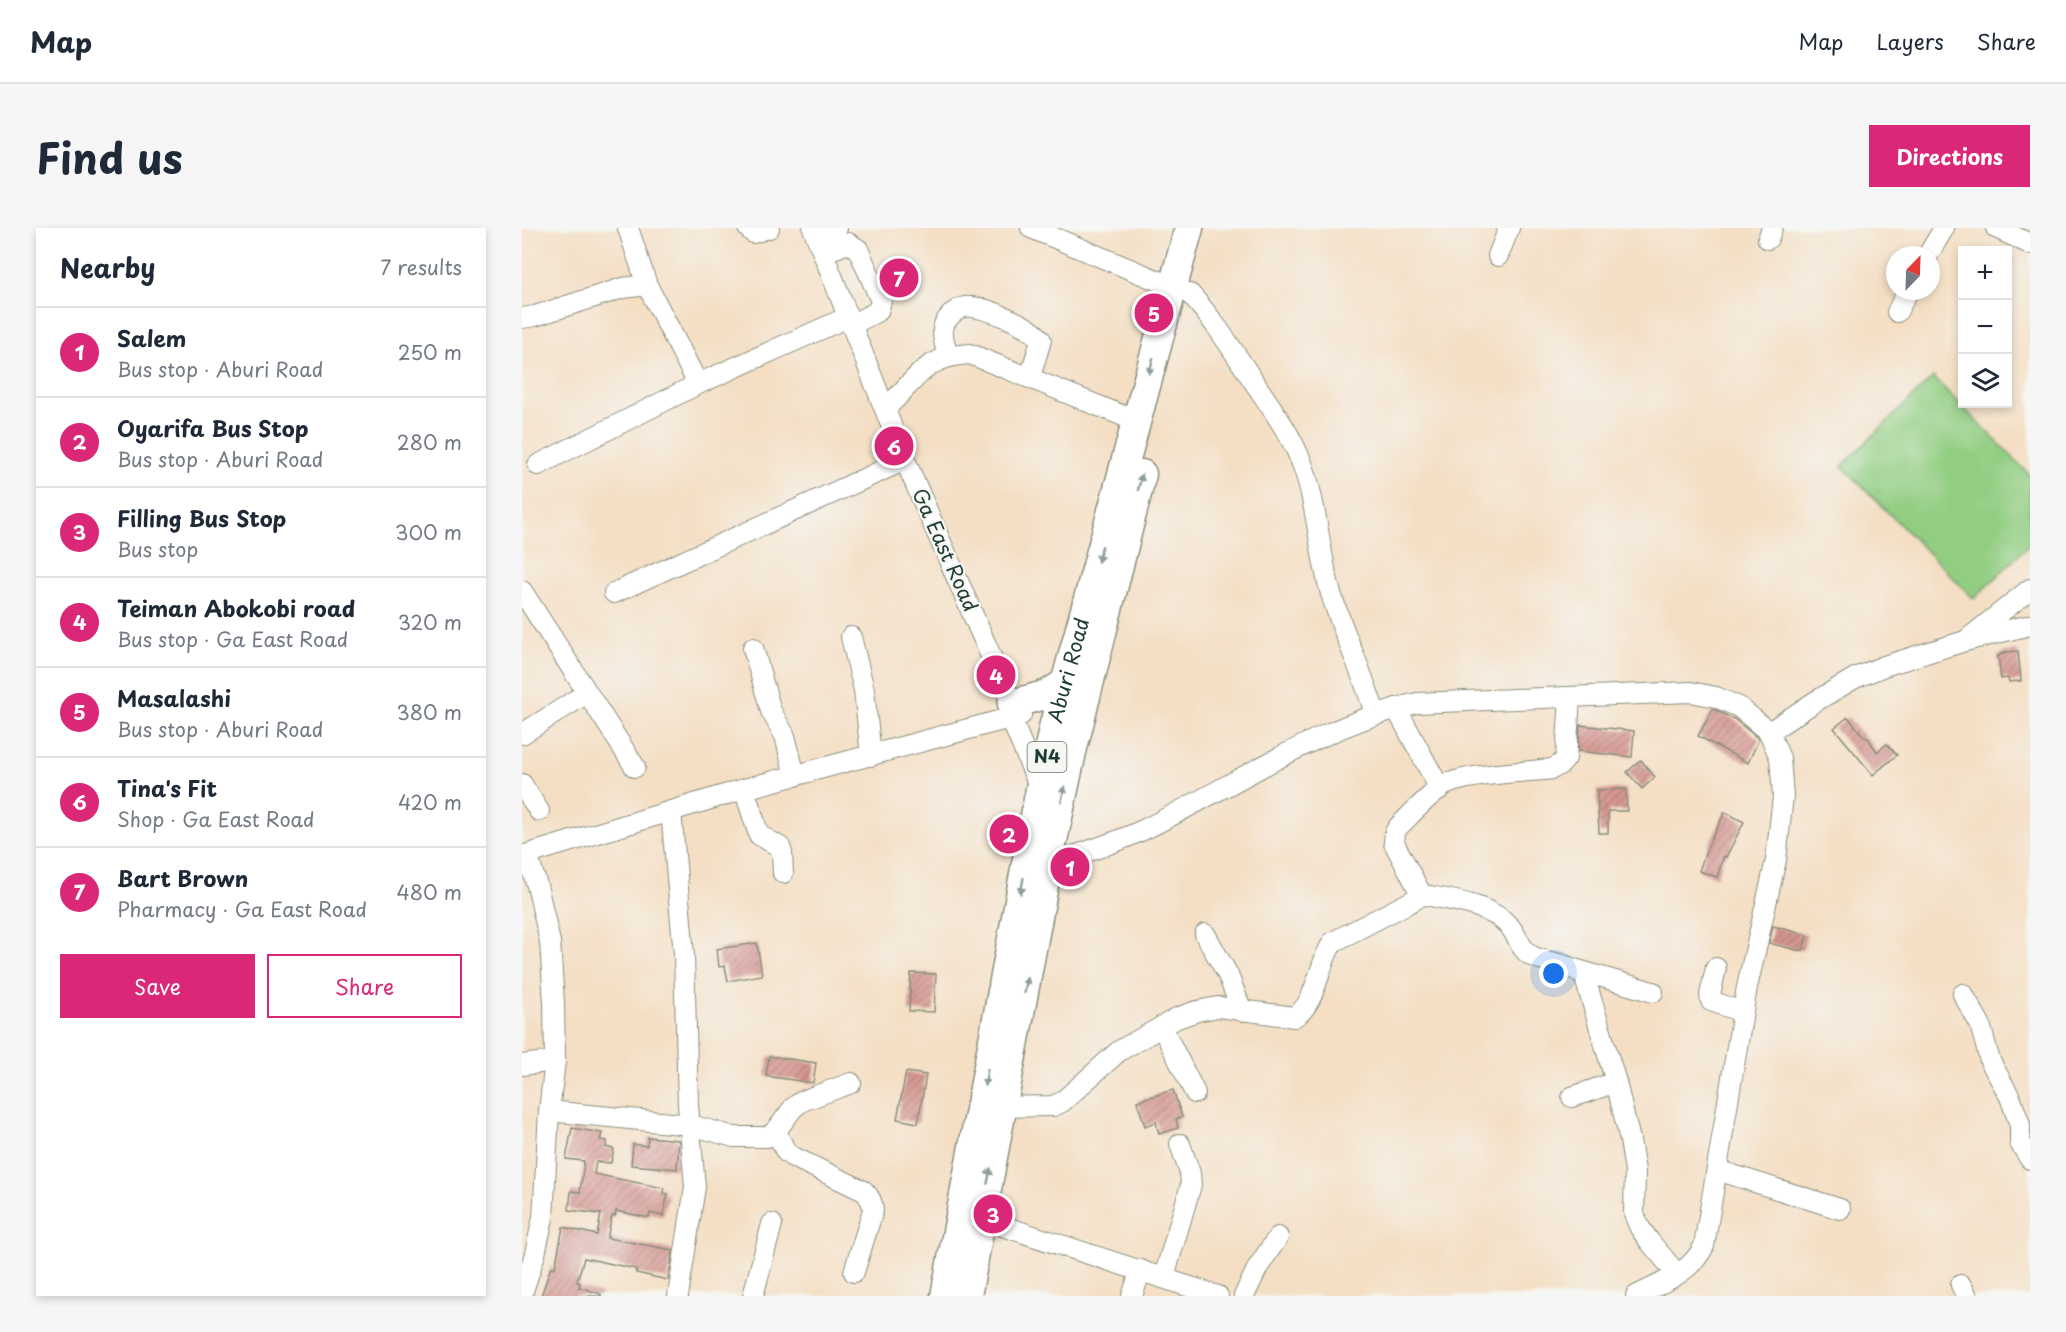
<!DOCTYPE html>
<html lang="en">
<head>
<meta charset="utf-8">
<style>
	body { margin:0; font-family:"Playpen Sans",sans-serif; background:#f6f6f7; color:#1f2937 }
	.controls { position:absolute; right:18px; top:18px; display:grid; overflow:hidden; border-radius:0px; box-shadow:0 3px 9px #0003 }
	.controls button { width:54px; height:54px; display:grid; place-items:center; padding:0; border:0; border-bottom:2px solid #e0e1e3; background:#fff; color:#1f2937; font:30px sans-serif }
	.compass { position:absolute; left:1364px; top:18px; width:54px; height:54px; border-radius:50%; background:#fff; box-shadow:0 3px 9px #0003; rotate:23deg }
	.you { position:absolute; left:1032px; top:746px; width:21px; height:21px; margin:-15px; border:4px solid #fff; border-radius:50%; background:#1a73e8; box-shadow:0 0 0 9px #1a73e833 }
	.badge { display:grid; place-items:center; width:39px; height:39px; border-radius:50%; background:#db2777; color:#fff; font-size:20px; font-weight:700 }
	.pin { position:absolute; translate:-50% -50%; border:3px solid #fff; box-shadow:0 2px 6px #0006 }
	.list { margin:0; padding:0; list-style:none }
	h2 { display:flex; justify-content:space-between; align-items:center; height:78px; margin:0; padding:0 24px; font-size:26px }
	h2 small { font-size:20px; font-weight:400; color:#747a83 }
	.list li { display:grid; grid-template-columns:39px 1fr auto; gap:18px; align-items:center; box-sizing:border-box; height:90px; padding:0 24px; border-top:2px solid #e0e1e3 }
	.list b { display:block; font-size:22px; white-space:nowrap }
	.list p { margin:0; font-size:20px; white-space:nowrap; color:#747a83 }
	.list em { font-size:20px; font-style:normal; color:#747a83 }
	.actions { display:flex; gap:12px; padding:18px 24px }
	.actions a { flex:1; padding:14px 0; border:2px solid #db2777; border-radius:0px; text-align:center; font-size:21px; color:#db2777 }
	.actions .main { background:#db2777; color:#fff }
	.icon { flex:none; width:33px; height:33px; fill:none; stroke:currentColor; stroke-width:2; stroke-linecap:round; stroke-linejoin:round }
	.map { position:relative; flex:none; width:1508px; height:1068px; overflow:hidden; border-radius:0px }
	header { display:flex; align-items:center; gap:36px; box-sizing:border-box; height:84px; padding:0 30px; background:#fff; border-bottom:2px solid #e0e1e3 }
	header strong { font-size:28px }
	nav { display:flex; gap:33px; margin-inline-start:auto; font-size:21px }
	.intro { display:flex; align-items:center; justify-content:space-between; box-sizing:border-box; height:144px; padding:0 36px }
	h1 { margin:0; font-size:42px }
	.button { padding:15px 27px; border-radius:0px; background:#db2777; color:#fff; font-size:21px; font-weight:700 }
	main { display:flex; gap:36px; padding:0 36px }
	aside { flex:1; background:#fff; border-radius:0px; box-shadow:0 3px 9px #0003 }
	.map>svg:first-child { display:block }
	.park { fill:#92ce82; stroke:#58865b; stroke-width:1.5 }
	.building { fill:url(#building-hatch) }
	.lines { fill:none; stroke-linecap:round; stroke-linejoin:round }
	.minor-casing { stroke:#8a8e7c; stroke-width:22 }
	.highway-casing { stroke:#8a8e7c; stroke-width:31 }
	.minor { stroke:#fff; stroke-width:20 }
	.highway { stroke:#fff; stroke-width:28 }
	.oneway { fill:#8f9e9a }
	.labels { text-anchor:middle; stroke-width:4.5; stroke-linejoin:round; paint-order:stroke }
	.shield { fill:#f6f6f2; stroke:#60746d; stroke-width:1.5 }
	.shield-label { font-size:18px; font-weight:bold; fill:#1f3d34 }
	.street-label { font-size:20px; fill:#1f3d34; stroke:#f6f6f2 }
</style>
</head>
<body>
<header>
<strong>Map</strong>
<nav><a>Map</a><a>Layers</a><a>Share</a></nav>
</header>
<div class="intro"><h1>Find us</h1><a class="button">Directions</a></div>
<main>
<aside>
<h2>Nearby<small>7 results</small></h2>
<ul class="list">
<li><span class="badge">1</span><div><b>Salem</b><p>Bus stop · Aburi Road</p></div><em>250 m</em></li>
<li><span class="badge">2</span><div><b>Oyarifa Bus Stop</b><p>Bus stop · Aburi Road</p></div><em>280 m</em></li>
<li><span class="badge">3</span><div><b>Filling Bus Stop</b><p>Bus stop</p></div><em>300 m</em></li>
<li><span class="badge">4</span><div><b>Teiman Abokobi road</b><p>Bus stop · Ga East Road</p></div><em>320 m</em></li>
<li><span class="badge">5</span><div><b>Masalashi</b><p>Bus stop · Aburi Road</p></div><em>380 m</em></li>
<li><span class="badge">6</span><div><b>Tina's Fit</b><p>Shop · Ga East Road</p></div><em>420 m</em></li>
<li><span class="badge">7</span><div><b>Bart Brown</b><p>Pharmacy · Ga East Road</p></div><em>480 m</em></li>
</ul>
<div class="actions"><a class="main">Save</a><a>Share</a></div>
</aside>
<div class="map">
<svg width="1508" height="1068" viewBox="0 0 1508 1068">
	<defs>
		<pattern id="building-hatch" width="6" height="6" patternUnits="userSpaceOnUse" patternTransform="scale(1.5)"><rect width="6" height="6" fill="#d69590"/><path d="M-1 1l2-2M0 6l6-6M5 7l2-2" fill="none" stroke="#ad7b76"/></pattern>
	</defs>
	<rect width="100%" height="100%" fill="#f6f6f2"/>
	<filter id="ink" filterUnits="userSpaceOnUse"><feTurbulence type="fractalNoise" baseFrequency=".0167" numOctaves="2"/><feDisplacementMap in="SourceGraphic" scale="12" xChannelSelector="R" yChannelSelector="G"/><feConvolveMatrix kernelMatrix="1 2 1 2 8 2 1 2 1" color-interpolation-filters="sRGB"/></filter>
	<filter id="wash" filterUnits="userSpaceOnUse"><feTurbulence type="fractalNoise" baseFrequency=".008" numOctaves="4" result="noise"/><feDisplacementMap in="SourceGraphic" scale="24" xChannelSelector="R" yChannelSelector="G"/><feGaussianBlur stdDeviation="1.35" result="paint"/><feColorMatrix in="noise" values="0 0 0 0 0 0 0 0 0 0 0 0 0 0 0 0 0 1.4 0 .05"/><feComposite in="paint" operator="in"/></filter>
	<g filter="url(#wash)">
		<rect width="100%" height="100%" fill="#f4dfc5"/>
		<path class="park" d="M1411 149 1508 247V316L1452 371 1320 238Z"/>
		<g id="blocks">
			<g class="building">
				<path d="M1496 423 1499 453 1487 454 1486 450 1479 451 1476 428 1484 424Z"/>
				<path d="M1191 481 1212 491 1237 511 1226 535 1176 508Z"/>
				<path d="M1326 489 1342 509 1346 510 1355 524 1365 516 1375 527 1351 547 1312 500Z"/>
				<path d="M1058 497 1112 503 1110 529 1056 523Z"/>
				<path d="M1119 532 1133 549 1120 561 1105 544Z"/>
				<path d="M1104 561 1105 583H1086V605H1077L1075 562Z"/>
				<path d="M1203 584 1222 594 1204 629 1202 628 1195 649 1177 643 1185 620Z"/>
				<path d="M1251 698 1285 707 1281 722H1275L1247 715Z"/>
				<path d="M235 715 240 747 206 753 203 738 197 739 195 721Z"/>
				<path d="M389 745 414 746 412 784 387 783Z"/>
				<path d="M247 828 294 835 291 855 244 848Z"/>
				<path d="M384 844 404 847 396 895 375 891Z"/>
				<path d="M651 862 660 889 654 891 656 900 637 906 634 894 623 898 615 873Z"/>
				<path d="M50 900 80 905 78 912 85 913 84 919 92 921 89 935 74 934 72 946 142 960 141 965 146 966 141 988 128 985 127 989H123L94 983 93 988H90L85 1010 151 1022 146 1052 114 1045V1041L62 1030 55 1054 58 1055 57 1059 79 1066V1068H19L29 1039 33 1040 41 999 75 1007 79 986 47 982 49 963 58 964 62 933 44 931Z"/>
				<path d="M126 909 157 912 155 941 109 937 111 916 125 918Z"/>
			</g>
		</g>
	</g>
	<g filter="url(#ink)">
		<use href="#blocks" fill-opacity="0" stroke="#8a8e7c" stroke-width="1.5"/>
		<g class="lines">
			<defs>
				<g id="minor">
					<path d="M106 0 125 57"/>
					<path d="M226 0 231 5 247 0"/>
					<path d="M291 0 383 232 490 476 489 491 518 560"/>
					<path d="M509 0 651 59"/>
					<path d="M1474 0 1508 16"/>
					<path d="M295 9 315 0"/>
					<path d="M1246 11 1250 0"/>
					<path d="M301 25 326 15 336 21 359 73 356 83 329 97"/>
					<path d="M1406 27 1422 0"/>
					<path d="M976 28 987 0"/>
					<path d="M668 66C692 92 710 121 730 151 752 184 776 215 786 254 796 290 798 326 808 362 820 404 841 444 853 486"/>
					<path d="M1375 84 1386 63"/>
					<path d="M0 90 13 88 101 60 125 57 176 156"/>
					<path d="M426 129C424 121 420 109 421 101 422 92 434 80 443 79 460 77 509 97 519 112L508 149"/>
					<path d="M364 180C394 153 401 128 448 126L614 193"/>
					<path d="M16 237 176 156 326 89"/>
					<path d="M0 363 113 539"/>
					<path d="M92 365 383 232"/>
					<path d="M329 409 342 462 349 528"/>
					<path d="M1447 410 1508 361"/>
					<path d="M231 420 249 483 263 508 273 548"/>
					<path d="M874 480 918 561"/>
					<path d="M1247 504 1294 473 1333 450 1362 438 1443 413 1508 397"/>
					<path d="M0 506 65 465"/>
					<path d="M0 556 17 583"/>
					<path d="M222 561 237 607 258 619 260 625 261 645"/>
					<path d="M149 583 162 727 166 877 173 959 156 1068"/>
					<path d="M0 628 222 561 499 487"/>
					<path d="M526 636C558 626 591 616 621 602 712 558 796 498 895 475L1169 464 1194 469 1217 479 1247 504 1258 530 1261 568 1254 632 1225 759 1182 1018C1169 1045 1139 1055 1114 1068"/>
					<path d="M897 666C926 672 967 675 988 699 996 708 998 722 1010 728 1027 736 1047 735 1062 747L1094 854 1108 912 1113 943 1112 986 1118 1000 1128 1014 1155 1046"/>
					<path d="M683 706 706 747 720 783"/>
					<path d="M1194 740 1188 767 1189 773 1220 784"/>
					<path d="M1056 742 1131 764"/>
					<path d="M1441 766 1458 796 1468 833 1488 869 1498 897V915L1508 931"/>
					<path d="M640 799 673 865"/>
					<path d="M0 837 33 833"/>
					<path d="M1050 869 1094 854"/>
					<path d="M480 879 531 878 540 874 597 823 655 790 675 783 696 779 772 789C795 776 796 736 811 714L894 671 897 662 872 615 873 604 877 598C891 585 906 567 923 557 943 546 1004 544 1030 541L1039 536 1044 530 1048 469"/>
					<path d="M27 883 169 897 212 909H245L254 903 271 880 280 873 329 855"/>
					<path d="M254 903 264 924 269 928 342 963C348 969 351 974 351 982L332 1044"/>
					<path d="M1195 942 1318 981"/>
					<path d="M459 991 696 1068"/>
					<path d="M642 1049 669 957 668 945 658 916"/>
					<path d="M1439 1057 1445 1068"/>
					<path d="M0 1066 13 1026 21 990 27 883 33 833 32 775 28 714 15 657 5 627"/>
					<path d="M231 1068 250 996"/>
					<path d="M610 1068 619 1042"/>
					<path d="M722 1068 736 1039 756 1009"/>
				</g>
				<g id="highway">
					<path d="M490 476 526 466 544 454"/>
					<path id="s1" d="M423 1068 518 561 532 496 667 0"/>
					<path d="M445 1068 526 636 550 524 620 246"/>
				</g>
			</defs>
			<use href="#minor" class="minor-casing"/>
			<use href="#highway" class="highway-casing"/>
			<use href="#minor" class="minor"/>
			<use href="#highway" class="highway"/>
		</g>
		<defs><path id="oneway-solid" d="M-6-.8H1V-3.2L6.5 0L1 3.2V.8H-6Z" transform="scale(1.5)"/></defs>
		<g class="oneway">
			<use href="#oneway-solid" transform="translate(629 138) rotate(105)"/>
			<use href="#oneway-solid" transform="translate(618 254) rotate(-76)"/>
			<use href="#oneway-solid" transform="translate(578 326) rotate(105)"/>
			<use href="#oneway-solid" transform="translate(541 566) rotate(-78)"/>
			<use href="#oneway-solid" transform="translate(500 658) rotate(100)"/>
			<use href="#oneway-solid" transform="translate(504 757) rotate(-79)"/>
			<use href="#oneway-solid" transform="translate(464 850) rotate(100)"/>
			<use href="#oneway-solid" transform="translate(467 948) rotate(-79)"/>
		</g>
	</g>
	<g class="labels">
		<rect class="shield" x="505.5" y="514" width="39" height="30" rx="4.5"/>
		<g class="shield-label">
			<text x="525" y="535">N4</text>
		</g>
		<g class="street-label">
			<text transform="translate(423 322) rotate(66)" y="7">Ga East Road</text>
			<text dy="7" stroke="none"><textPath href="#s1" startOffset="638">Aburi Road</textPath></text>
		</g>
	</g>
</svg>
<div class="controls">
<button>+</button>
<button>−</button>
<button><svg class="icon" aria-label="layers" viewBox="0 0 24 24"><path d="M12 4l9 5-9 5-9-5zM3 14l9 5 9-5"/></svg></button>
</div>
<svg class="compass" viewBox="-18 -18 36 36"><path d="M0-13l5 13h-10z" fill="#e53935"/><path d="M0 13l5-13h-10z" fill="#747a83"/></svg>
<div class="you"></div>
<div class="pin badge" style="left:548px;top:639px">1</div>
<div class="pin badge" style="left:487px;top:606px">2</div>
<div class="pin badge" style="left:471px;top:986px">3</div>
<div class="pin badge" style="left:474px;top:447px">4</div>
<div class="pin badge" style="left:632px;top:85px">5</div>
<div class="pin badge" style="left:372px;top:218px">6</div>
<div class="pin badge" style="left:377px;top:50px">7</div>
</div>
</main>
</body>
</html>
